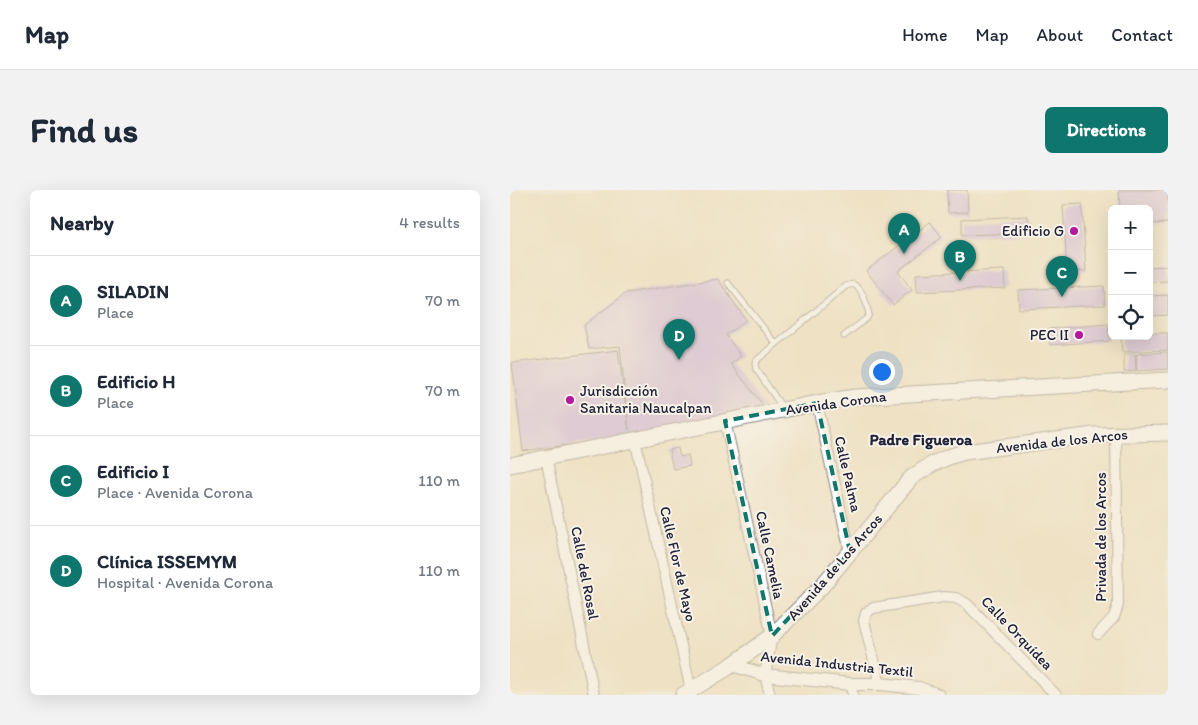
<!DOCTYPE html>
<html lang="en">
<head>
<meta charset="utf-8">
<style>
	body { margin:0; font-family:Itim,sans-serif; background:#f2f2f3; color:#1f2937 }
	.controls { position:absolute; right:15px; top:15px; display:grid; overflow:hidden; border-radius:8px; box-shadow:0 5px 20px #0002 }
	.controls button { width:45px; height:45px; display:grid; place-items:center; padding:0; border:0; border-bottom:1px solid #e0e1e3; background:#fff; color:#1f2937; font:25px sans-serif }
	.you { position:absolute; left:371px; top:181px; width:18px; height:18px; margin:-12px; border:4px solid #fff; border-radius:50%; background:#1a73e8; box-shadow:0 0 0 8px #1a73e833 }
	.badge { display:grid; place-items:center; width:32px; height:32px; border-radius:50%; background:#0f766e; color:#fff; font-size:16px; font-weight:700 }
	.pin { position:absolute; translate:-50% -41px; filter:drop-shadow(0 1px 2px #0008) }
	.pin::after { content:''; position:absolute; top:26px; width:18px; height:15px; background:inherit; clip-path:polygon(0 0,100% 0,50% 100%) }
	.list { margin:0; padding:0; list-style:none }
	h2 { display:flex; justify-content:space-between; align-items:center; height:65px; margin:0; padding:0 20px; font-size:21px }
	h2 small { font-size:16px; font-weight:400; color:#747a83 }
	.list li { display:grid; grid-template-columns:32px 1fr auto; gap:15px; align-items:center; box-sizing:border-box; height:90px; padding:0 20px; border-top:1px solid #e0e1e3 }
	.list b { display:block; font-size:19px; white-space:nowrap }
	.list p { margin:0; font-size:16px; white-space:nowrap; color:#747a83 }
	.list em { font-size:16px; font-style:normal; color:#747a83 }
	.icon { flex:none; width:28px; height:28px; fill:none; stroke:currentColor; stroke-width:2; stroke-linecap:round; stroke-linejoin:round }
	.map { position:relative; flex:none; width:658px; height:505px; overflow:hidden; border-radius:8px }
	header { display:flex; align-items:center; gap:30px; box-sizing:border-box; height:70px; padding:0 25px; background:#fff; border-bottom:1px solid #e0e1e3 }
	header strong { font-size:24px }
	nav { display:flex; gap:28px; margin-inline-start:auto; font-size:18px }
	.intro { display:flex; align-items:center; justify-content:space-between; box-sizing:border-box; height:120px; padding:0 30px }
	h1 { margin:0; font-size:35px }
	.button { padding:12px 22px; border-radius:8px; background:#0f766e; color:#fff; font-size:18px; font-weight:700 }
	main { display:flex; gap:30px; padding:0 30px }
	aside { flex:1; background:#fff; border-radius:8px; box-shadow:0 5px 20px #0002 }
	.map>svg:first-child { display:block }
	.building { fill:#caafe4 }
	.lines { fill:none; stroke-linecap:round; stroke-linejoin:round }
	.service-casing { stroke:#888280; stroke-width:7 }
	.minor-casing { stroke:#888280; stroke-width:12 }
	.tertiary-casing { stroke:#888280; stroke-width:14 }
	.secondary-casing { stroke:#888280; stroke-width:17 }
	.service { stroke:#fff; stroke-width:5 }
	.minor { stroke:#fff; stroke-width:10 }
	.tertiary { stroke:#fff; stroke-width:12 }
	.secondary { stroke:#fff; stroke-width:15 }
	.marked { fill:none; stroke:#0f766e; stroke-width:4; stroke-dasharray:10 6; stroke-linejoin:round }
	.poi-dot { fill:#b5179e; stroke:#f7f3e8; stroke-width:2 }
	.labels { text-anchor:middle; stroke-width:4; stroke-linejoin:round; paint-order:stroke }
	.poi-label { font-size:15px; fill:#22223b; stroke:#f7f3e8; text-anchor:end }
	.street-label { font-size:15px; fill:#22223b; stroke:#f7f3e8 }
	.neighbourhood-label { font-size:16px; font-weight:bold; fill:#22223b; stroke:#f7f3e8 }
</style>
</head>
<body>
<header>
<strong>Map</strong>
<nav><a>Home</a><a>Map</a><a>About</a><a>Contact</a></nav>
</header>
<div class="intro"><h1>Find us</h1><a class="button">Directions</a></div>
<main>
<aside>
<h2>Nearby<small>4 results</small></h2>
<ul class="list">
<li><span class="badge">A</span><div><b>SILADIN</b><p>Place</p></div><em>70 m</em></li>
<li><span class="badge">B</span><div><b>Edificio H</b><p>Place</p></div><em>70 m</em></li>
<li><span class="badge">C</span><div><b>Edificio I</b><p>Place · Avenida Corona</p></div><em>110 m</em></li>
<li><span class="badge">D</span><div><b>Clínica ISSEMYM</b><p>Hospital · Avenida Corona</p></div><em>110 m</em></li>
</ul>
</aside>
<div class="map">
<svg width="658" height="505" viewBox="0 0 658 505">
	<rect width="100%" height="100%" fill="#f7f3e8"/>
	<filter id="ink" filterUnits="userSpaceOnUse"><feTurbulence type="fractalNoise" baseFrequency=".02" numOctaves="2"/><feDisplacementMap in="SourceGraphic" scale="10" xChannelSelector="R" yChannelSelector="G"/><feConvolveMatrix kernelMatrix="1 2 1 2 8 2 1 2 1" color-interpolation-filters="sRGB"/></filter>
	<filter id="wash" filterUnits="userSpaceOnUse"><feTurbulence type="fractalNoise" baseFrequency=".0096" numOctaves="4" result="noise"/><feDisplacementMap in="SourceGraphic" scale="20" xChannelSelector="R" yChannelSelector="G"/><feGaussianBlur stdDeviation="1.12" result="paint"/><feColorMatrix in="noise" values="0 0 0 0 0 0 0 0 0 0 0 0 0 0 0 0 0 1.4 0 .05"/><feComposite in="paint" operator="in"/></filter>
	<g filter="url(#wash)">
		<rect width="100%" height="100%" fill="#efe1c4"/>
		<g id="blocks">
			<g class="building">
				<path d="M437 0H457L458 22 438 23Z"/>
				<path d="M609 0H658V33L639 34V19H610Z"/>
				<path d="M572 14 576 81 557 82 553 15Z"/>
				<path d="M518 26 519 43 452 45V29Z"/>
				<path d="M420 32 432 47 388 81 402 100 383 115 356 81Z"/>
				<path d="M658 76V91L639 92V77Z"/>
				<path d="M494 80 495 98 407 102 406 84Z"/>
				<path d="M208 89 236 130 216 145 231 166 221 174 256 219 119 247 13 261 2 173 108 160 119 240 110 156 79 159 74 135 116 103Z"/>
				<path d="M594 96 595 115 509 119 508 100Z"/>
				<path d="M658 105V125L639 126V106Z"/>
				<path d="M598 134 599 151 540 155 538 139Z"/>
				<path d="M639 143H658V160L612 162 611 146H639Z"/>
				<path d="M658 162V179L627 181 626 164Z"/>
				<path d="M614 164H625L626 181 614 182Z"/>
				<path d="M168 258 170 267 178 265 180 276 163 279 159 260Z"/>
			</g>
		</g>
	</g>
	<g filter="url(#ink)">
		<use href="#blocks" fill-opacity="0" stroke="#888280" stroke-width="1"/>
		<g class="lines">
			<defs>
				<g id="service">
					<path d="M218 93 266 154"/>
					<path d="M272 217 246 179 245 174 247 170 336 96 343 94C354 100 356 113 359 124L357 128 334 146"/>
				</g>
				<g id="minor">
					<path d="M307 213 340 362"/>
					<path d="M215 231 262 446 255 485 260 505"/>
					<path d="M125 249 182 505"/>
					<path d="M36 267 84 505"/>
					<path d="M588 444 604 427 608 415 606 244"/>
					<path d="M340 494 343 505"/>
					<path d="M370 494 354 431 356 423 363 418 433 407 446 408 457 414 546 505"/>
				</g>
				<path id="tertiary" d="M222 475 255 485 340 494H370L409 498 428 505"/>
				<g id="secondary">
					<path d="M0 275 307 213 345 207 658 190"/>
					<path d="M173 505 222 475 262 446 312 396 401 288C419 275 434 267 455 262L584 245 658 243"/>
				</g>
			</defs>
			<use href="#service" class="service-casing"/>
			<use href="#minor" class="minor-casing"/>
			<use href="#tertiary" class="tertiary-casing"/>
			<use href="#secondary" class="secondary-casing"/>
			<use href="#service" class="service"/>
			<use href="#minor" class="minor"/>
			<use href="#tertiary" class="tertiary"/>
			<use href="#secondary" class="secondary"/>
		</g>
	</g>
	<path d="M0 0H658V505H0ZM307 213 340 362 262 446 215 231Z" fill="#efe1c4" fill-opacity=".55" fill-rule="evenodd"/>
	<path class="marked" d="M307 213 340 362 262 446 215 231Z"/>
	<g class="poi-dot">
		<circle cx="564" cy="41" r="5"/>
		<circle cx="569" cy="145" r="5"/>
		<circle cx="60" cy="210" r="5"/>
	</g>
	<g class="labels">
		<g class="poi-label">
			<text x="554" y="46">Edificio G</text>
			<text x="559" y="150">PEC II</text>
			<text x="70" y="206" text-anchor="start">Jurisdicción<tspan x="70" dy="17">Sanitaria Naucalpan</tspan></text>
		</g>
		<g class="street-label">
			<text transform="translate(326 213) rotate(-8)" y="5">Avenida Corona</text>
			<text transform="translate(552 251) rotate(-6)" y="5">Avenida de los Arcos</text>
			<text transform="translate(338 284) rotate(77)" y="5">Calle Palma</text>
			<text transform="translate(591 347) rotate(-90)" y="5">Privada de los Arcos</text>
			<text transform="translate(260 365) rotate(78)" y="5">Calle Camelia</text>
			<text transform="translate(168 374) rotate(77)" y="5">Calle Flor de Mayo</text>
			<text transform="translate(325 377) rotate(-49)" y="5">Avenida de Los Arcos</text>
			<text transform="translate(75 383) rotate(79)" y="5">Calle del Rosal</text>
			<text transform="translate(507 443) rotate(46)" y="5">Calle Orquídea</text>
			<text transform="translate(327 474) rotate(6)" y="5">Avenida Industria Textil</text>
		</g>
		<g class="neighbourhood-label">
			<text x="411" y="255">Padre Figueroa</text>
		</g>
	</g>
</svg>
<div class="controls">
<button>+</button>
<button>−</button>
<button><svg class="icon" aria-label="locate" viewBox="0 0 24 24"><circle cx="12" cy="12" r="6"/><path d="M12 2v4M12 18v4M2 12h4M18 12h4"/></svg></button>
</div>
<div class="you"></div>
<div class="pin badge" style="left:394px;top:64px">A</div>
<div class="pin badge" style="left:450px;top:91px">B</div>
<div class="pin badge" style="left:552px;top:107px">C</div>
<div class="pin badge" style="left:169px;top:170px">D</div>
</div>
</main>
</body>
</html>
